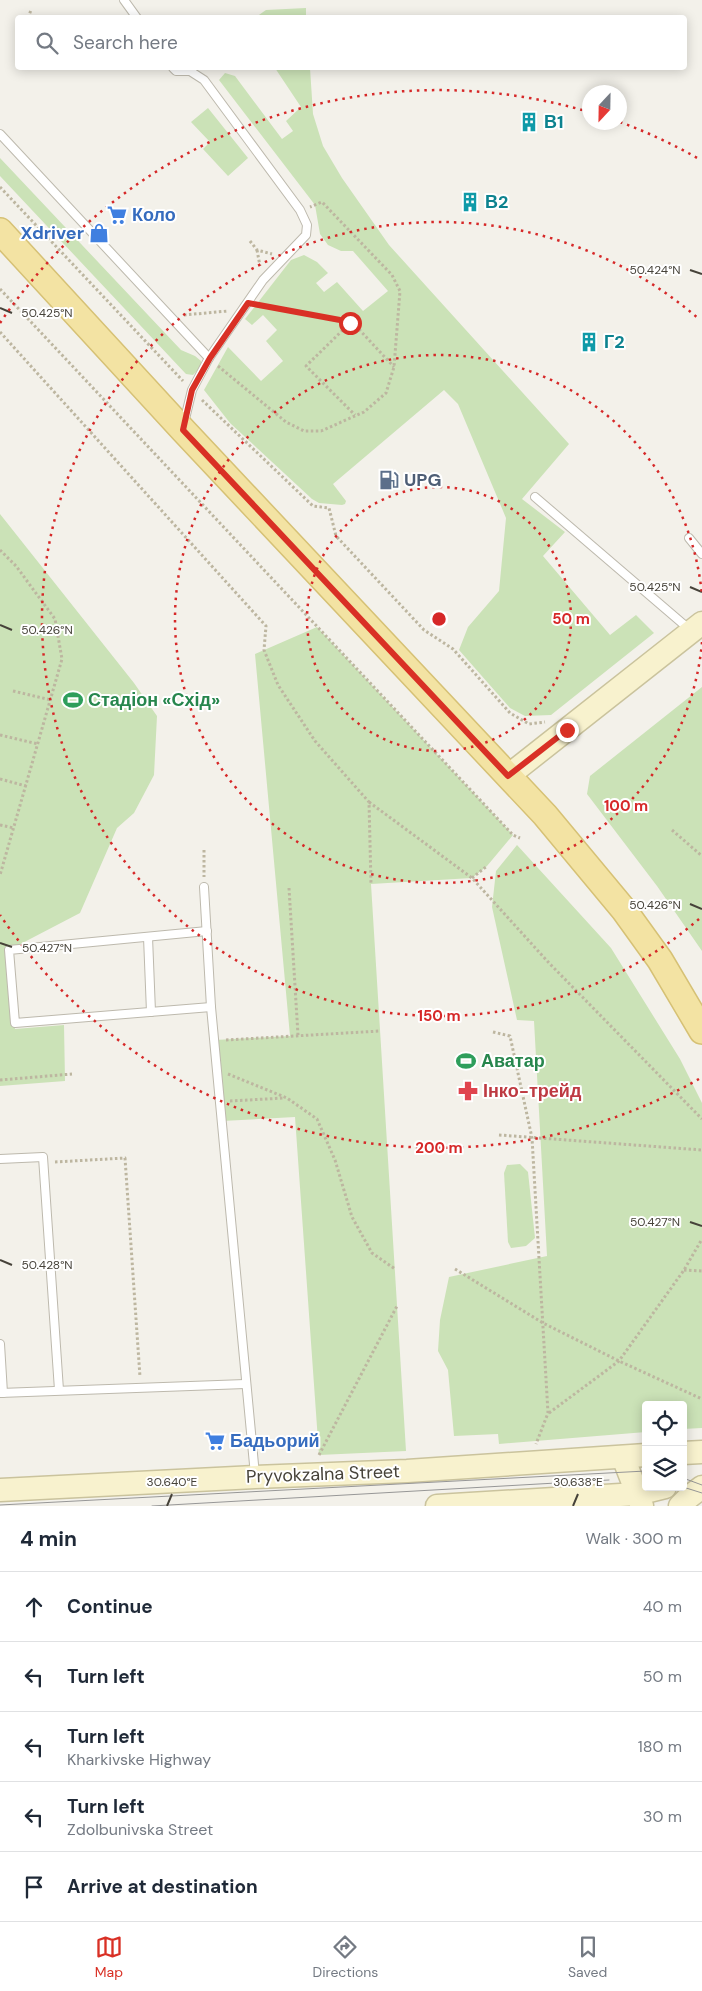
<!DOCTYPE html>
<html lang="en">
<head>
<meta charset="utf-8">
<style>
	body { margin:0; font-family:"DM Sans",sans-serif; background:#f6f6f7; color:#1f2937 }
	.controls { position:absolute; right:15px; bottom:15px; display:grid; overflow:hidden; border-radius:5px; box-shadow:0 2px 12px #0003 }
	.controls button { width:45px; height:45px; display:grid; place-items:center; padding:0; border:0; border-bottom:1px solid #e0e1e3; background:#fff; color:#1f2937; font:25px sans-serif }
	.compass { position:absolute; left:582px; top:85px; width:45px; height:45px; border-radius:50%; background:#fff; box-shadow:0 2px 12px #0003; rotate:202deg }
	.stop { position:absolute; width:15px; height:15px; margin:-11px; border:4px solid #d93025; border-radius:50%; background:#fff }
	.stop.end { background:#d93025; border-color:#fff; box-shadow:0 1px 5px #0008 }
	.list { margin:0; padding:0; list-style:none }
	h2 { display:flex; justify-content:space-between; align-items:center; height:65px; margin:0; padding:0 20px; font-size:21px }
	h2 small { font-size:16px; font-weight:400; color:#747a83 }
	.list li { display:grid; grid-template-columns:32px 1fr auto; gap:15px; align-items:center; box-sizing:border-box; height:70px; padding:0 20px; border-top:1px solid #e0e1e3 }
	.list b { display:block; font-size:19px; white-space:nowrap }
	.list p { margin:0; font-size:16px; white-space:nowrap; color:#747a83 }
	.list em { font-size:16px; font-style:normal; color:#747a83 }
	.icon { flex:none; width:28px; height:28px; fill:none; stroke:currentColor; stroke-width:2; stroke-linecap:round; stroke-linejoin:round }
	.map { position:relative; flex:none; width:702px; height:1506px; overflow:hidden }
	.search { position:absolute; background:#fff; box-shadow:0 2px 12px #0003; left:15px; right:15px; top:15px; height:55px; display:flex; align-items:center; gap:12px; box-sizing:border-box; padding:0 18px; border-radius:5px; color:#747a83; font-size:19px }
	.sheet { height:415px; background:#fff }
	nav { display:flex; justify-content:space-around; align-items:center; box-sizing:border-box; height:70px; border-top:1px solid #e0e1e3; background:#fff; font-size:14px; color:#747a83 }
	nav a { display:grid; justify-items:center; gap:2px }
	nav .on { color:#d93025 }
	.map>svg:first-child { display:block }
	.green { fill:#cbe2b7 }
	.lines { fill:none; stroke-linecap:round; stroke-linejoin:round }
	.service-casing { stroke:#bdb9ad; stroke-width:10 }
	.secondary-casing { stroke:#cac39d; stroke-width:25 }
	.primary-casing { stroke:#d6c175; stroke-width:28 }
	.path { stroke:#bdb6a0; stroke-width:3; stroke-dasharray:2.5 2.5; stroke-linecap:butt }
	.service { stroke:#fff; stroke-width:8 }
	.secondary { stroke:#f8f2ce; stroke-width:22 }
	.primary { stroke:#f3e3a3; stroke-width:25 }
	.tram { stroke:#979797; stroke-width:1 }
	.route { stroke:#d93025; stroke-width:6 }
	.ticks { fill:none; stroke:#464239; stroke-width:2 }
	.ring { fill:none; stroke:#d62828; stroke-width:2.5; stroke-dasharray:2.5 5 }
	.labels { text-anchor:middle; stroke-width:4; stroke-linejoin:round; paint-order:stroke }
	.culture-label { font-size:18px; font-weight:bold; fill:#0d838f; stroke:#fff; text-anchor:start }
	.shop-label { font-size:18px; font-weight:bold; fill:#366cbe; stroke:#fff; text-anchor:start }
	.service-label { font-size:18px; font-weight:bold; fill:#4e5e75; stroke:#fff; text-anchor:start }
	.leisure-label { font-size:18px; font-weight:bold; fill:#27864d; stroke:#fff; text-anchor:start }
	.health-label { font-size:18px; font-weight:bold; fill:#be3a42; stroke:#fff; text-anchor:start }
	.street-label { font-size:18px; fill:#464239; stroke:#fff }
	.ticks-label { font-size:12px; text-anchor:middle; fill:#464239; stroke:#fff; stroke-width:4; stroke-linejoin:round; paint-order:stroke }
	.centre { fill:#d62828; stroke:#fff; stroke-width:2.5 }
	.ring-label { font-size:15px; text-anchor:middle; font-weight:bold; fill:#d62828; stroke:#fff; stroke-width:4; stroke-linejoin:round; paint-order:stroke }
</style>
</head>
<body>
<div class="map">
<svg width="702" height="1506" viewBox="0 0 702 1506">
	<rect width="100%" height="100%" fill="#f3f1ea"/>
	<g class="green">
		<path d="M306 8V17H256L266 10Z"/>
		<path d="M275 68H310L313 114 323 146 342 178 389 245 569 444 522 499 565 532 543 556 610 635 636 615 654 633 551 715 525 716 510 708 459 650 468 627 499 591 506 518 458 404 444 390 333 484 346 501 345 504 342 505 319 503 312 499 230 423 204 390 228 347 261 381 283 361 266 341 277 330 263 315 252 325 245 319 291 260 304 255 317 262 328 273 316 283 324 292 337 282 363 311 388 291 353 251H341L328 245 320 234 315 205 219 80 225 73 235 76 282 139 293 131 286 121 301 107Z"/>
		<path d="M208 108 248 158 228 176 203 149 210 142 191 122Z"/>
		<path d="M0 158 181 350 195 356 201 361V367L193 375 186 374 0 176Z"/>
		<path d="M0 514 134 683 157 716 154 775 134 813 117 828 80 913 9 950 15 1029 64 1025 65 1081 0 1086Z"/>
		<path d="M317 627 513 835 487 866 472 878 371 884 406 1451 319 1455 295 1117 222 1121 215 1040 290 1036 255 654Z"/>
		<path d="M702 687V951L657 886 587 794 590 776Z"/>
		<path d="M517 845 611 948 680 1059 702 1103V1428L683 1429V1405H646V1432L499 1444 498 1434 454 1436 448 1370 438 1351 440 1320 449 1277 547 1256 534 1021 517 1020 492 907 496 871Z"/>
		<path d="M520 1164 528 1172 535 1238 526 1246 511 1248 508 1242 504 1173 507 1165Z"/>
	</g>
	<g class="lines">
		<defs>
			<g id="service">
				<path d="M124 0 137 18"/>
				<path d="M173 68 176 71H190L204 80 300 210 307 225 306 235 263 280 209 358 192 390 184 423"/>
				<path d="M0 134 209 358"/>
				<path d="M535 497 689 629"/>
				<path d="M689 538 702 554"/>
				<path d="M204 887 211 1007 255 1475"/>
				<path d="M207 931 9 950 15 1023 211 1007"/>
				<path d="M148 937 151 1012"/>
				<path d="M0 1159 43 1157 59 1390"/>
				<path d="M0 1344 3 1393"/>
				<path d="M0 1393 245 1384"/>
			</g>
			<g id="secondary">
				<path d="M508 776 702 623"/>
				<path d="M683 1453 702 1452"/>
				<path d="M623 1457 642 1506"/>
				<path d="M0 1490 255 1477 407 1471 646 1455"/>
				<path d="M437 1506 637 1494 665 1487"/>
				<path d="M680 1506 689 1497 702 1487"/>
			</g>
			<path id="primary" d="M0 231 183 430 545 815 624 910 660 960 702 1031"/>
		</defs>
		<use href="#service" class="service-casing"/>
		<use href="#secondary" class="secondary-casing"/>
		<use href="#primary" class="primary-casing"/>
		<g class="path">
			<path d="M28 18 31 10"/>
			<path d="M0 187 183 381"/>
			<path d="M250 241 257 250 272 254"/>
			<path d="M257 250 260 266"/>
			<path d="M0 289 513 835 520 838"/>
			<path d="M258 306 340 319 355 325 394 367"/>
			<path d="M184 315 228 311"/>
			<path d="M350 323 306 366 355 415"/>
			<path d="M0 332 266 626 264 650 278 685 315 741 369 802 371 884"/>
			<path d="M218 366 286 422 304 431H321L364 412 386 393 394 367 400 291 392 275 322 202 310 207"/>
			<path d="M202 400 313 506 329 508 336 536 424 630 453 649 510 713 529 724 545 722"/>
			<path d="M0 550 16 566 55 619 62 659 0 875"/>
			<path d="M13 691 51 700"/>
			<path d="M0 735 38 744"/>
			<path d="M0 779 26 786"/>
			<path d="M369 802 472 878 549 963 702 1119"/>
			<path d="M0 825 14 828"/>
			<path d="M672 830 702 856"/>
			<path d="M204 850V877"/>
			<path d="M472 878 487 866"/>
			<path d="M289 888 298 1035"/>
			<path d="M493 1032 510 1036 532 1138 548 1413 536 1444"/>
			<path d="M226 1040 380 1031"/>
			<path d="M228 1074 287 1098 317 1119 335 1160 352 1217 372 1253 395 1269"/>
			<path d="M0 1080 72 1074"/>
			<path d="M230 1101 284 1098"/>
			<path d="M499 1135 702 1150"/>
			<path d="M55 1162 125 1158 140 1377"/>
			<path d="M455 1269 543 1323 619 1361 702 1399"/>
			<path d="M684 1270 702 1271"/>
			<path d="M549 1413 619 1361 684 1270 702 1239"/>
			<path d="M319 1455 397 1306"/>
		</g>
		<use href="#service" class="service"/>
		<use href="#secondary" class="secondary"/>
		<use href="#primary" class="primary"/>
		<g class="tram">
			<path d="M683 1478 702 1485"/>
			<path d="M683 1487 702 1493"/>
			<path d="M0 1505 646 1471"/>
			<path d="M152 1506 609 1480"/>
		</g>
	</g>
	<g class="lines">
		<path class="route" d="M350 323 340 320 248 303 210 358 192 390 183 430 508 776 567 730"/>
	</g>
	<path class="ticks" d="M690 270 702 274M0 308 12 313M690 587 702 592M0 625 12 630M690 904 702 909M0 943 12 947M690 1222 702 1226M0 1260 12 1265M167 1506 172 1494M573 1506 578 1494"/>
	<g class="ring">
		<circle cx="439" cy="619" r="132"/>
		<path d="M702 642A264 264 0 1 1 702 596"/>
		<path d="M699 919A397 397 0 1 1 699 319"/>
		<path d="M699 1079A529 529 0 0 1 0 915M0 323A529 529 0 0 1 589 112M620 122A529 529 0 0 1 699 159"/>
	</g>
	<defs>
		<symbol id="building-bare" viewBox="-9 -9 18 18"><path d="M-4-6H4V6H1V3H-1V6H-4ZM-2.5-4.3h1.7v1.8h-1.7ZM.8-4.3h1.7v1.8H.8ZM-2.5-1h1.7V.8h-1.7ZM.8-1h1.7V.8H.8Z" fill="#0f9aa8" stroke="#fff" stroke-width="2.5" paint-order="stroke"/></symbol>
		<symbol id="supermarket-bare" viewBox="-9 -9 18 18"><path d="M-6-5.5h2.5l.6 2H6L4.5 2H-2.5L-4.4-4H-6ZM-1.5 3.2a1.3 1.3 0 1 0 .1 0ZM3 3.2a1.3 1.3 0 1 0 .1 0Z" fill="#3f7fe0" stroke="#fff" stroke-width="2.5" paint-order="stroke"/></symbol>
		<symbol id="shop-bare" viewBox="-9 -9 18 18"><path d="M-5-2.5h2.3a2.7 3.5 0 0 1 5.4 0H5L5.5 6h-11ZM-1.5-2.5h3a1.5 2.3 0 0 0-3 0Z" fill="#3f7fe0" stroke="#fff" stroke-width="2.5" paint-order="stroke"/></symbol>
		<symbol id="fuel-bare" viewBox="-9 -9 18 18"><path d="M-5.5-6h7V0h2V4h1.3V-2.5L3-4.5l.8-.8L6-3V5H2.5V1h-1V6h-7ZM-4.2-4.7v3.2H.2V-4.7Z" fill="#5c6f8a" stroke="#fff" stroke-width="2.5" paint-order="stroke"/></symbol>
		<symbol id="stadium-bare" viewBox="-9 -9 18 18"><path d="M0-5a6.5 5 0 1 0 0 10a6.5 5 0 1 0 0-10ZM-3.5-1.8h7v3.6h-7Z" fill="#2e9e5b" stroke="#fff" stroke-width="2.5" paint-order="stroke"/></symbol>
		<symbol id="pharmacy-bare" viewBox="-9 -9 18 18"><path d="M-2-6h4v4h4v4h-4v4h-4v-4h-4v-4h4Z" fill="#e0444e" stroke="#fff" stroke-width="2.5" paint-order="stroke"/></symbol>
	</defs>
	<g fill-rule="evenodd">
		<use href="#building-bare" x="515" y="108" width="28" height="28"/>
		<use href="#building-bare" x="456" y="188" width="28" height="28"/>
		<use href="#supermarket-bare" x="103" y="201" width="28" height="28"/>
		<use href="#shop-bare" x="85" y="219" width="28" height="28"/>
		<use href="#building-bare" x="575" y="328" width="28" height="28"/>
		<use href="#fuel-bare" x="375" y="466" width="28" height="28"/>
		<use href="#stadium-bare" x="59" y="686" width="28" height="28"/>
		<use href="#stadium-bare" x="452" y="1047" width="28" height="28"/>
		<use href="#pharmacy-bare" x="454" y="1077" width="28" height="28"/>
		<use href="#supermarket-bare" x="201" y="1427" width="28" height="28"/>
	</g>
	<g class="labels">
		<g class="culture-label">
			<text x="544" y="128">В1</text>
			<text x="485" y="208">В2</text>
			<text x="604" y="348">Г2</text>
		</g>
		<g class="shop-label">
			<text x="132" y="221">Коло</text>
			<text x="84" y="239" text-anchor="end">Xdriver</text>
			<text x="230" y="1447">Бадьорий</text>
		</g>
		<g class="service-label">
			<text x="404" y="486">UPG</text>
		</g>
		<g class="leisure-label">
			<text x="88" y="706">Стадіон «Схід»</text>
			<text x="481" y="1067">Аватар</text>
		</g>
		<g class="health-label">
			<text x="483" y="1097">Інко-трейд</text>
		</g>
		<g class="street-label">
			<text transform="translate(323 1474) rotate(-2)" y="6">Pryvokzalna Street</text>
		</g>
	</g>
	<g class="ticks-label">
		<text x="655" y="274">50.424°N</text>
		<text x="47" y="317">50.425°N</text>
		<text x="655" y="591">50.425°N</text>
		<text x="47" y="634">50.426°N</text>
		<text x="655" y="909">50.426°N</text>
		<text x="47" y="952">50.427°N</text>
		<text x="655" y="1226">50.427°N</text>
		<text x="47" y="1269">50.428°N</text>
		<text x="172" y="1486">30.640°E</text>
		<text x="578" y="1486">30.638°E</text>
	</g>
	<circle cx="439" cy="619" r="8" class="centre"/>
	<g class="ring-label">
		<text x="571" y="624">50 m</text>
		<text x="626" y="811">100 m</text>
		<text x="439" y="1021">150 m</text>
		<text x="439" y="1153">200 m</text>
	</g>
</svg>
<div class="controls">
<button><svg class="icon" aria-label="locate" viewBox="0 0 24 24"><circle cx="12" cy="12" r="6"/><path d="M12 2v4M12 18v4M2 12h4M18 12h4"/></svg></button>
<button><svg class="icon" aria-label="layers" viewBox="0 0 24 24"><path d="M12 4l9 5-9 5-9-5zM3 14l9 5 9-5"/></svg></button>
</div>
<svg class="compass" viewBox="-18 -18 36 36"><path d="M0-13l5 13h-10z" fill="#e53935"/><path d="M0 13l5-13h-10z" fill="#747a83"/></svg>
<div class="stop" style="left:350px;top:323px"></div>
<div class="stop end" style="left:567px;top:730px"></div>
<div class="search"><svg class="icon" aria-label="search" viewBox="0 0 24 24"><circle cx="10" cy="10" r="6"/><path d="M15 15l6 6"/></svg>Search here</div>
</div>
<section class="sheet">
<h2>4 min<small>Walk · 300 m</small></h2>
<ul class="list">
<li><svg class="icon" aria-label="ahead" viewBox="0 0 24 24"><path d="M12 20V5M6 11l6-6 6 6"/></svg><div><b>Continue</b></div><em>40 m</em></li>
<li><svg class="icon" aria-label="left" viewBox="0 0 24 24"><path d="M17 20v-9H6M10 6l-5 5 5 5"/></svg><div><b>Turn left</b></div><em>50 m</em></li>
<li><svg class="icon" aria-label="left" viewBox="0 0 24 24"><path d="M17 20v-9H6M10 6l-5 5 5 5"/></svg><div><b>Turn left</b><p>Kharkivske Highway</p></div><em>180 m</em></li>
<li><svg class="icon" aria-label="left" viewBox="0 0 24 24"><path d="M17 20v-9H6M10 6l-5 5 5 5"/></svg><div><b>Turn left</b><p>Zdolbunivska Street</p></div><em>30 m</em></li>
<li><svg class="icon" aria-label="arrive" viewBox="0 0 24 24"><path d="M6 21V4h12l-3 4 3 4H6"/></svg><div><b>Arrive at destination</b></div></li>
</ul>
</section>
<nav>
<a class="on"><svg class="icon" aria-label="map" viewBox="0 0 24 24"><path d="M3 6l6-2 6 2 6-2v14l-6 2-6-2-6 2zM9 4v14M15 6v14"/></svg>Map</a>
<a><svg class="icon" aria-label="directions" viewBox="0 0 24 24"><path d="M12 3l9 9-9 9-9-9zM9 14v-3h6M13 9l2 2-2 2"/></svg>Directions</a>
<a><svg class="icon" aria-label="saved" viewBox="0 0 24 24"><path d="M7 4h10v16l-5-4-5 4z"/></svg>Saved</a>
</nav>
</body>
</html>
